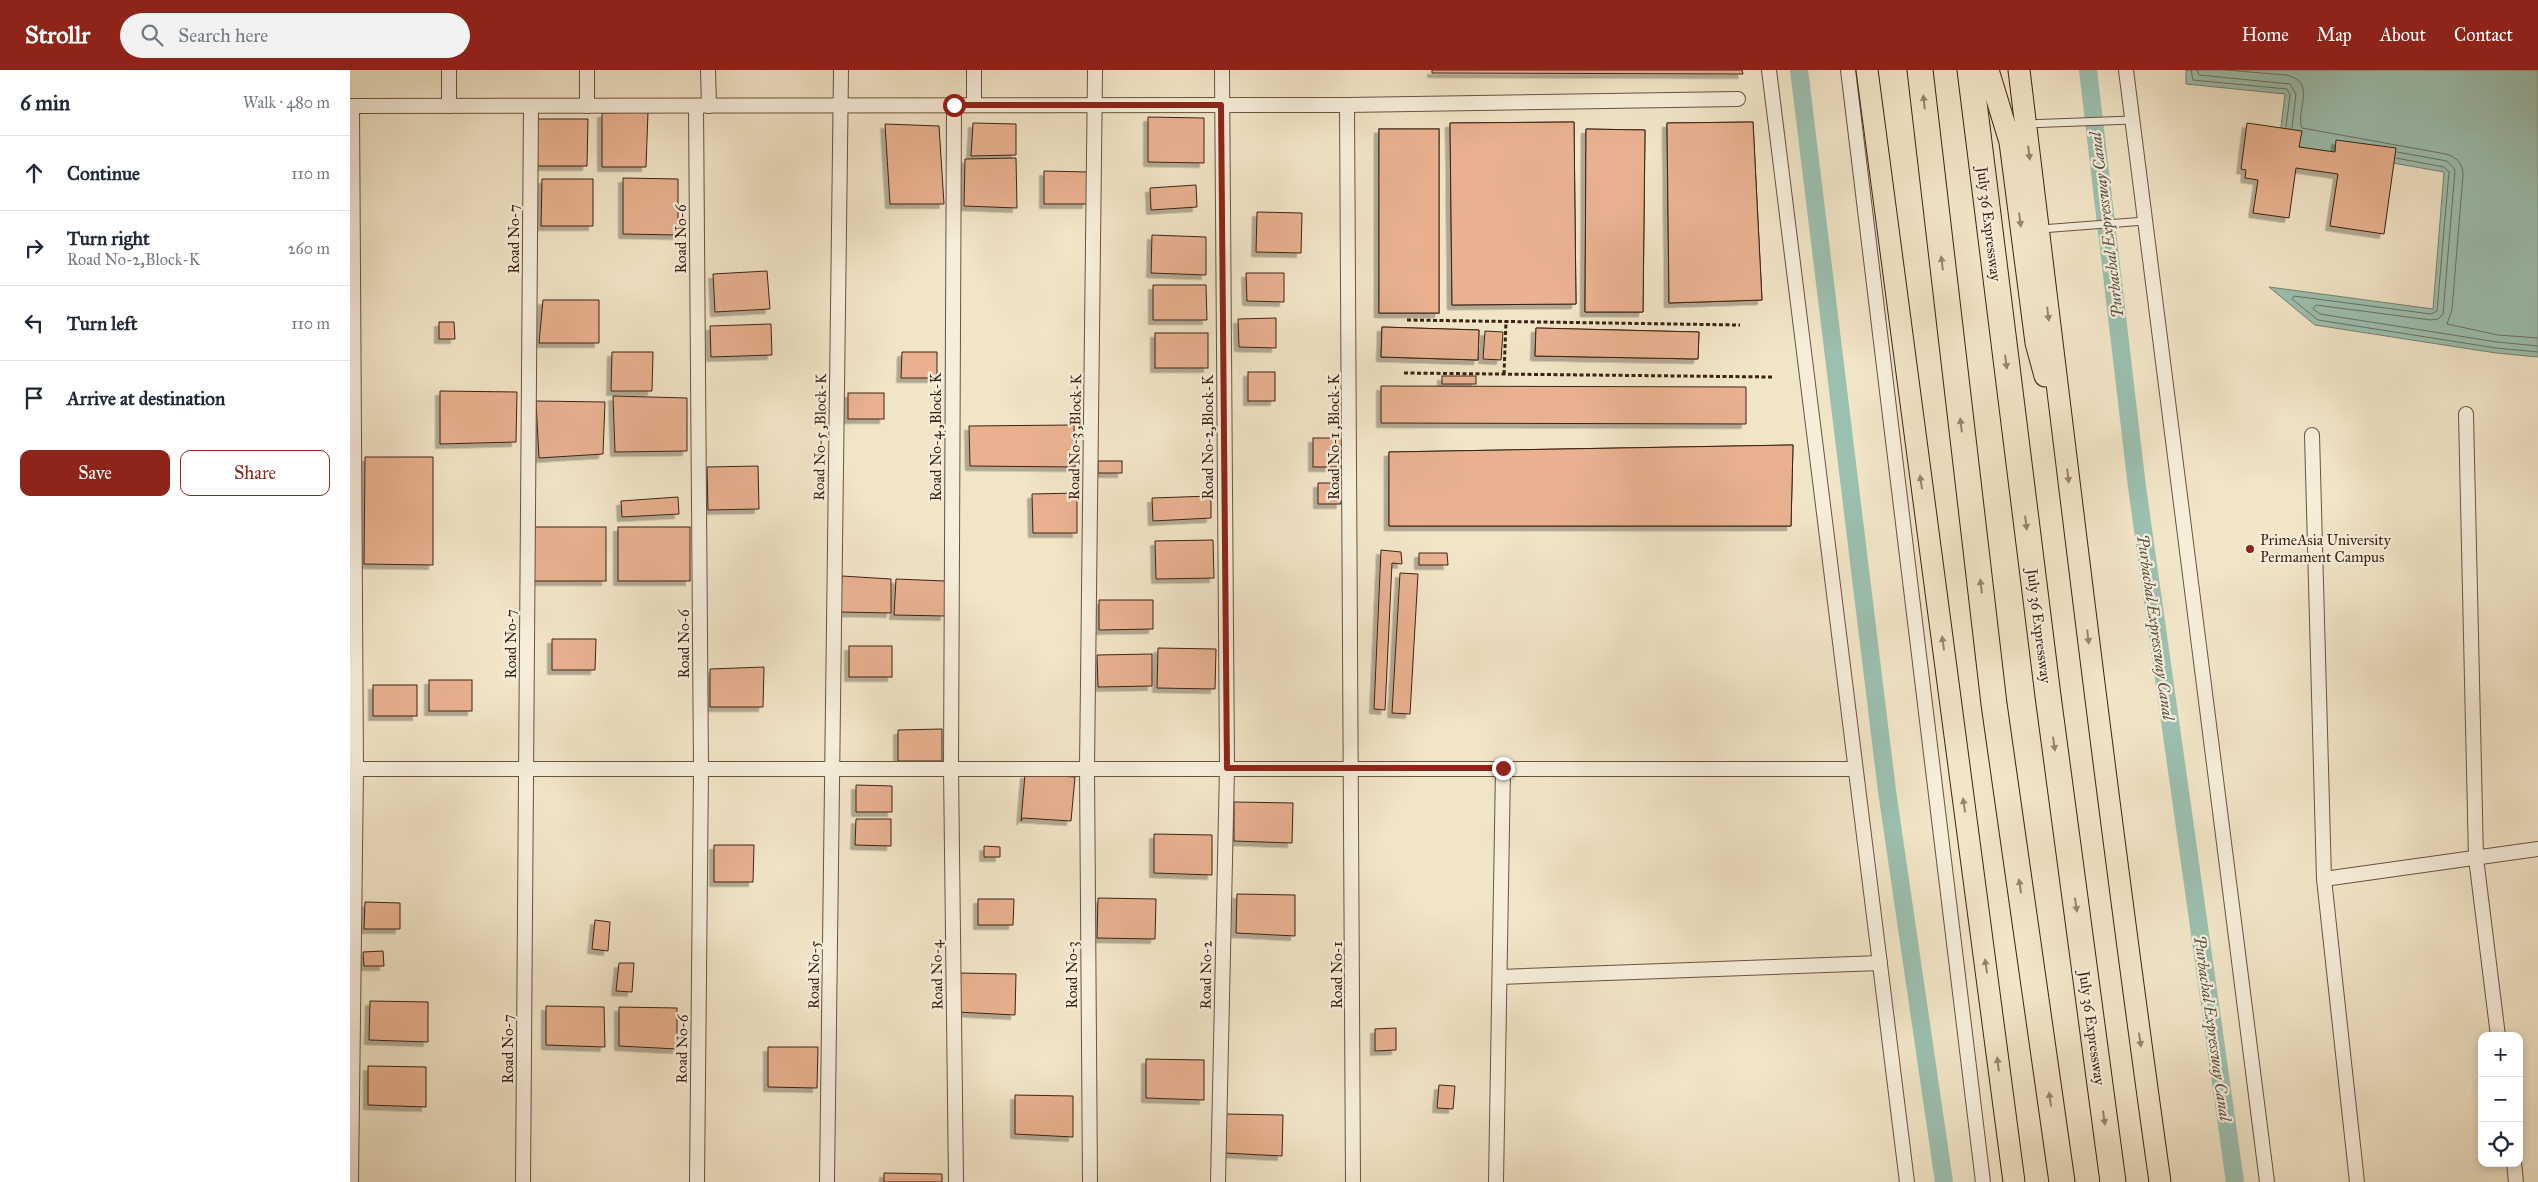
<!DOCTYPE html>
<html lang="en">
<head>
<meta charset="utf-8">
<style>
	body { margin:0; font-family:"IM FELL Great Primer",serif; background:#f2f2f3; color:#1f2937 }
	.controls { position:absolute; right:15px; bottom:15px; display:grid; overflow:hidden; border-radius:10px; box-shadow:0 2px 8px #0003 }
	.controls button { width:45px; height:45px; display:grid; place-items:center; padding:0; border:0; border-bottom:1px solid #e0e1e3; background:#fff; color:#1f2937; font:25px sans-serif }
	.stop { position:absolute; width:15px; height:15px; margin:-11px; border:4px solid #8f2418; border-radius:50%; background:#fff }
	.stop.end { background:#8f2418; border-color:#fff; box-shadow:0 1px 5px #0008 }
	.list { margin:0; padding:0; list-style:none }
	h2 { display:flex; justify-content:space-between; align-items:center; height:65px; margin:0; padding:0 20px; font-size:21px }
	h2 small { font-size:16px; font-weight:400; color:#747a83 }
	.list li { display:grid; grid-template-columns:32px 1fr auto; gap:15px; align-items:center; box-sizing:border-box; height:75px; padding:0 20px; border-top:1px solid #e0e1e3 }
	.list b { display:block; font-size:19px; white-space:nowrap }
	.list p { margin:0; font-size:16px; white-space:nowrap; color:#747a83 }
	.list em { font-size:16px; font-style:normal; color:#747a83 }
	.actions { display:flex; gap:10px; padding:15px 20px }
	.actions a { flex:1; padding:11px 0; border:1px solid #8f2418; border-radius:10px; text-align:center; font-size:18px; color:#8f2418 }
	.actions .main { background:#8f2418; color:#fff }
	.icon { flex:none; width:28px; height:28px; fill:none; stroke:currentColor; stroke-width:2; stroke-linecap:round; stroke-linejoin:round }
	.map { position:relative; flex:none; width:2188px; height:1112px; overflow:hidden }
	header { display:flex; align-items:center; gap:30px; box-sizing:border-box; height:70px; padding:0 25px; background:#8f2418; color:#fff }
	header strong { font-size:24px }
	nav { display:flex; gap:28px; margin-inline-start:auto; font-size:18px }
	.search { width:350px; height:45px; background:#f2f2f3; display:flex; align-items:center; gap:12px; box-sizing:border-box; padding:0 18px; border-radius:28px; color:#747a83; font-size:19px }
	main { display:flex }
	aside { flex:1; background:#fff }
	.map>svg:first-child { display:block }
	.water { fill:#9cc0b0; stroke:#768172 }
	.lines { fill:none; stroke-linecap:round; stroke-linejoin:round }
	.shore { stroke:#6c7162; stroke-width:1 }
	.canal { stroke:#9cc0b0; stroke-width:18 }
	.building { fill:#e9b190; stroke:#3d2214; filter:url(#shadow) }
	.lane-casing { stroke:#6a5341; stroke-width:9 }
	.street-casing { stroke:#6a5341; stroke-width:16 }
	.primary-casing { stroke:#3d2214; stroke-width:23 }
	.highway-casing { stroke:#3d2214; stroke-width:27 }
	.path { stroke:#3d2214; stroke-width:3; stroke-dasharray:4 2.5; stroke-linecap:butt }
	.lane { stroke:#f6eedb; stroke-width:7 }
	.street { stroke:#f6eedb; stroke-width:14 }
	.primary { stroke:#f1e5c7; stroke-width:21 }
	.highway { stroke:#f1e5c7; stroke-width:25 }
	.oneway { fill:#97846e }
	.route { stroke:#8f2418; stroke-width:6 }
	.poi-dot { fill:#8f2418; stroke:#f6eedb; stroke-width:2 }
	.labels { text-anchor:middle; stroke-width:4.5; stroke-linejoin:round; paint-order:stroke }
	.street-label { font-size:15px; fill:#3d2214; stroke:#f6eedb }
	.poi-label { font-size:15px; fill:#3d2214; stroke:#f6eedb; text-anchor:start }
	.water-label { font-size:16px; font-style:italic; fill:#5a5143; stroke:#f6eedb }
</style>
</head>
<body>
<header>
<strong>Strollr</strong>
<div class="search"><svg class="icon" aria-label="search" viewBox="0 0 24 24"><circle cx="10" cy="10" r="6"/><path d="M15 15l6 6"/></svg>Search here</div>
<nav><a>Home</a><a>Map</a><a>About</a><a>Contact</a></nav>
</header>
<main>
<aside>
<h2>6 min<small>Walk · 480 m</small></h2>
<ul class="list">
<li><svg class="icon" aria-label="ahead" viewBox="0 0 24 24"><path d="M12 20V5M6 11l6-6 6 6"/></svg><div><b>Continue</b></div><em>110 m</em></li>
<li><svg class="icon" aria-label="right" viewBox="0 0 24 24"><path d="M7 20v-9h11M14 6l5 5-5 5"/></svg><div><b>Turn right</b><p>Road No-2,Block-K</p></div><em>260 m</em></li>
<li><svg class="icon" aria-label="left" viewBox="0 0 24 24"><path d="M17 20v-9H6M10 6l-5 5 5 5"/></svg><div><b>Turn left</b></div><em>110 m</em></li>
<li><svg class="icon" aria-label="arrive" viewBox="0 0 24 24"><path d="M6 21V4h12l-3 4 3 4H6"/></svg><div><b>Arrive at destination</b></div></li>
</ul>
<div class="actions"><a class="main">Save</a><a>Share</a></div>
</aside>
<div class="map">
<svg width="2188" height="1112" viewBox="0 0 2188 1112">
	<defs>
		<filter id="shadow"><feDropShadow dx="-4.5" dy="4.5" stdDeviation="0" flood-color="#0004"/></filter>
	</defs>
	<rect width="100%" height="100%" fill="#f1e5c7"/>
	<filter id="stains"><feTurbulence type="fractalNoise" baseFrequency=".004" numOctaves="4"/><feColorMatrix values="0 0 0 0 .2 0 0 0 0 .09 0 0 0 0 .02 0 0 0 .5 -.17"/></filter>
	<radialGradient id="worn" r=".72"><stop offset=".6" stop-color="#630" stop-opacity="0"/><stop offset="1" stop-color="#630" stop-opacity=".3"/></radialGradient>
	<path class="water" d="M1836 0H2188V287L2146 283 1965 255 1919 217 2083 239 2094 102 1929 73 1935 24 1836 14Z"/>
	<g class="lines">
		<g class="shore">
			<path d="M1841 0 1843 10 1937 19 1940 25 1936 57"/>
			<path d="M1847 0 1849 5 1940 14 1946 24 1942 58"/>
			<path d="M1875 0 1936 5C1968 12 1945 40 1952 58L2096 84C2107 87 2113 94 2113 105L2102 240 2097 254 2148 265 2188 268"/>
			<path d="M2047 82 2097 91 2105 100 2093 244 2088 249 2081 250 1966 235 1963 239 1970 244 2147 272 2188 276"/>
			<path d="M2046 88 2094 97 2099 102 2087 241 2081 244 1944 226 1942 229 1968 250 2146 278 2188 282"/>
		</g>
		<g class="canal">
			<path d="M1449 0 1537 721 1594 1112"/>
			<path d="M1738 0 1787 417 1885 1112"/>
		</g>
	</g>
	<g class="building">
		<path d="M1082 0H1392L1393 4 1082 3Z"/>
		<path d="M298 42 296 97H252V43Z"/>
		<path d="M798 47 854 48V93L798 92Z"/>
		<path d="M186 49H238L237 96H186Z"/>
		<path d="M1224 52 1226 234 1102 235 1100 53Z"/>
		<path d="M1224 52 1226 234 1102 235 1100 53Z"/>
		<path d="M1403 52 1412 230 1319 233 1317 53Z"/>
		<path d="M1403 52 1412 230 1319 233 1317 53Z"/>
		<path d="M623 53 666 54V85L621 86Z"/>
		<path d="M1897 53 1952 61 1949 77 1985 82 1986 70 2046 78 2034 164 1980 156 1988 104 1946 98 1939 148 1903 143 1908 110 1895 108 1896 100 1891 99Z"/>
		<path d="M535 54 589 56 594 134H540Z"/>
		<rect x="1029" y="59" width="60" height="184"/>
		<rect x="1029" y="59" width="60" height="184"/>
		<path d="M1236 59 1295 60 1293 242H1235Z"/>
		<path d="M1236 59 1295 60 1293 242H1235Z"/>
		<path d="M666 88 667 138 614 136 615 89Z"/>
		<path d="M694 101 738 102 737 134H694Z"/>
		<path d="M273 108 328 109V165L273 164Z"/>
		<path d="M192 109H243V156H191Z"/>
		<path d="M846 115 847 137 801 140 800 118Z"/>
		<path d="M907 142 952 143 951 183 906 182Z"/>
		<path d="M802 165 856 167V205L801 203Z"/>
		<path d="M417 201 420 239 365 242 363 204Z"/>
		<path d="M896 203H934V232L897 231Z"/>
		<path d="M803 215H856L857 250H803Z"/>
		<path d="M193 230H249V273H189Z"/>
		<path d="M926 248V278L889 277 888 249Z"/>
		<path d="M89 252H104L105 269H89Z"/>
		<path d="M421 254 422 285 361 287 360 256Z"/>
		<path d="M1032 257 1129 260 1128 290 1031 287Z"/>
		<path d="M1032 257 1129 260 1128 290 1031 287Z"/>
		<path d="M1186 258 1349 262 1348 289 1185 286Z"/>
		<path d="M1186 258 1349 262 1348 289 1185 286Z"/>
		<path d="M1135 261 1153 262 1151 290 1133 289Z"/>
		<rect x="805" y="263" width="53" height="35"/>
		<path d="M262 282H303L302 321H261Z"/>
		<path d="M552 282H587V308H551Z"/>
		<rect x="898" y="302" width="27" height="29"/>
		<rect x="1092" y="306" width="34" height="8"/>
		<path d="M1031 316 1396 317V354L1031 353Z"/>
		<path d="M90 321 167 322 166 372 90 374Z"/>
		<rect x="498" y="323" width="36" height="26"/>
		<path d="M263 326 337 328V381L265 382Z"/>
		<path d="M186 331 255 332 253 384 189 388Z"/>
		<path d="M724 355 725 397 620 396 619 356Z"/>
		<rect x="963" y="368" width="30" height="29"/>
		<path d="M1443 375 1441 456H1039V382Z"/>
		<path d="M1443 375 1441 456H1039V382Z"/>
		<path d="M15 387H83V495L14 494Z"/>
		<rect x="748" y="391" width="24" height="12"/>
		<path d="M408 396 409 439 358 440 357 397Z"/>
		<path d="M968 413H990L991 434H968Z"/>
		<path d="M727 423V463H683L682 424Z"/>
		<path d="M861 426V448L803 451 802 428Z"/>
		<path d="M328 427 329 444 272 447 271 431Z"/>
		<rect x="183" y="457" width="73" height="54"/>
		<rect x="268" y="457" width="72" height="54"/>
		<path d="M863 470 864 508 806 509 805 471Z"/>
		<path d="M1031 480 1051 482 1052 494 1042 493 1035 640 1024 639Z"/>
		<path d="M1069 483H1097L1098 495H1069Z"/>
		<path d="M1050 503 1068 504 1060 644 1042 643Z"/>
		<path d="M492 506 541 509V543L490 542Z"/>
		<path d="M546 509 595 511V546L544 545Z"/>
		<path d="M749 530H803V559L749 560Z"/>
		<path d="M202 569H246L245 600H202Z"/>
		<rect x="499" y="576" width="43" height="31"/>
		<path d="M808 578 866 579 865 619 807 618Z"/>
		<path d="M802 584V616L748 617 747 585Z"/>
		<path d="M414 597 413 637H360V599Z"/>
		<rect x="79" y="610" width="43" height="31"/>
		<rect x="23" y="615" width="44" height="31"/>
		<path d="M592 659V691H548V660Z"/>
		<path d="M675 704 725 707 721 751 673 748 671 751Z"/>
		<path d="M506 715 542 716V742H506Z"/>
		<path d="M884 732 943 733 942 773 884 771Z"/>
		<path d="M506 749H541V776L505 775Z"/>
		<path d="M804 764 862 765V805L804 803Z"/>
		<path d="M364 775H404L403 812H364Z"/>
		<path d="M634 776 650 777V787H634Z"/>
		<path d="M887 824 945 825V866L886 863Z"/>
		<path d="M748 828 806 829 805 869 747 868Z"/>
		<path d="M628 829H664L663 855H628Z"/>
		<path d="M15 832 50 833V859H14Z"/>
		<path d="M245 850 260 852 258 881 242 879Z"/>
		<path d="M33 881 34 896H14L13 882Z"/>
		<path d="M269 893H284L282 922 266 921Z"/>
		<path d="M608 903 666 904 665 945 607 942Z"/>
		<path d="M20 931 78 932V972L19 970Z"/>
		<path d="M196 936 254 937 255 977 196 975Z"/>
		<path d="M269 937 327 938V979L269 976Z"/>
		<path d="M1046 958V980L1025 981V959Z"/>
		<path d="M418 977H468L467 1018 418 1017Z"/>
		<path d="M796 989 854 990V1030L796 1028Z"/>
		<path d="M18 996 76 997V1037L18 1035Z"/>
		<path d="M1089 1015 1105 1016 1103 1039 1087 1038Z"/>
		<path d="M665 1025 723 1026V1067L665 1064Z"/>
		<path d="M874 1044 933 1045 932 1086 874 1083Z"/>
		<path d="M534 1103 592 1104V1112H534Z"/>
	</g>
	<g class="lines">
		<defs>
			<g id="lane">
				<path d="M1678 54 1782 50"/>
				<path d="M1691 159 1795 151"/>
			</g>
			<g id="street">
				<path d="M99 0V36"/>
				<path d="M237 0V36"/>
				<path d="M358 0 359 36"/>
				<path d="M624 0V35"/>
				<path d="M1419 0 1557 1112"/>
				<path d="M1498 0 1633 1112"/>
				<path d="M1776 0 1917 1112"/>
				<path d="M604 35 601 698 606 1112"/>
				<path d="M997 35 1003 1112"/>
				<path d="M0 36 997 35 1388 29"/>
				<path d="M346 36 351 699 347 1112"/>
				<path d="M2116 344 2126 788 2148 966"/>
				<path d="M1962 365 1974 809 2007 1112"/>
				<path d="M0 699H1505"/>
				<path d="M1974 809 2188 779"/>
				<path d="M1150 907 1530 893"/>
				<path d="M2164 1093 2166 1112"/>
				<path d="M1 1112 6 699 2 36"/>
				<path d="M173 1112 181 36"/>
				<path d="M477 1112 491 0"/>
				<path d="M740 1112 737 698 745 0"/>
				<path d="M868 1112 877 698 872 0"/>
				<path d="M1146 1112 1153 699"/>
			</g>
			<g id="primary">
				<path d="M1517 0 1664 1112"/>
				<path d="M1638 0 1660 72 1686 273 1695 306"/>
				<path d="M1669 0C1714 371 1758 742 1810 1112"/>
			</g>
			<g id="highway">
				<path d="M1570 0 1644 634 1712 1112"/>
				<path d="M1620 0 1698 626 1763 1112"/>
			</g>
		</defs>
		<use href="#lane" class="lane-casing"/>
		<use href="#street" class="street-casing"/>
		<use href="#primary" class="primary-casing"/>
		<use href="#highway" class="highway-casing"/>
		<g class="path">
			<path d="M1057 250 1390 255"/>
			<path d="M1054 303 1423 307"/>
			<path d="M1154 304 1156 251"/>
		</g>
		<use href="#lane" class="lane"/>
		<use href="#street" class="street"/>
		<use href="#primary" class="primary"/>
		<use href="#highway" class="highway"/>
	</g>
	<defs><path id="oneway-solid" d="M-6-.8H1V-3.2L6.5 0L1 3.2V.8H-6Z" transform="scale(1.25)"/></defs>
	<g class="oneway">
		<use href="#oneway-solid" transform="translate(1574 32) rotate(-96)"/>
		<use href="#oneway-solid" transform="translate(1679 83) rotate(83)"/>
		<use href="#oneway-solid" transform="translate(1670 150) rotate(83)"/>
		<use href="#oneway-solid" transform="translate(1592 193) rotate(-97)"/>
		<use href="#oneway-solid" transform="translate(1698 244) rotate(83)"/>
		<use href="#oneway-solid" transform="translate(1656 292) rotate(83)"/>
		<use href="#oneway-solid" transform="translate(1611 355) rotate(-97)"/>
		<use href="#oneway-solid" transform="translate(1718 406) rotate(83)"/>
		<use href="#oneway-solid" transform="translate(1571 412) rotate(-98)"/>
		<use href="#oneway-solid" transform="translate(1676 453) rotate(83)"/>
		<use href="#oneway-solid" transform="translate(1631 516) rotate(-97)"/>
		<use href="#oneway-solid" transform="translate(1738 567) rotate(83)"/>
		<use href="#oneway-solid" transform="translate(1593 573) rotate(-98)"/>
		<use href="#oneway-solid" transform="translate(1704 674) rotate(82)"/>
		<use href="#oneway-solid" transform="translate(1614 735) rotate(-98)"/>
		<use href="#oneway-solid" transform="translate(1670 816) rotate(-98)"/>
		<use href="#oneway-solid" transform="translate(1726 835) rotate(82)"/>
		<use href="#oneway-solid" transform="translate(1636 896) rotate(-98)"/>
		<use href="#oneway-solid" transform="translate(1790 970) rotate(82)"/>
		<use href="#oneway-solid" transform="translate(1648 994) rotate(-97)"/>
		<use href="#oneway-solid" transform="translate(1700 1029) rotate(-98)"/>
		<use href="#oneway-solid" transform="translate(1754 1048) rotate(82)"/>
	</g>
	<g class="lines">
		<path class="route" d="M604 35H871L877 698H1153"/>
	</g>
	<circle class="poi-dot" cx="1900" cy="479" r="5"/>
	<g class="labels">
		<g class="street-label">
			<text transform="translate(1639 154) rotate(83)" y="5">July 36 Expressway</text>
			<text transform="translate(164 169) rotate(-90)" y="5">Road No-7</text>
			<text transform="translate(331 169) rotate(-90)" y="5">Road No-6</text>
			<text transform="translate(470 367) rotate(-89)" y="5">Road No-5 ,Block-K</text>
			<text transform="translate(586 367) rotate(-90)" y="5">Road No-4 ,Block-K</text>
			<text transform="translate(725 367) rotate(-89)" y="5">Road No-3 ,Block-K</text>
			<text transform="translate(858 367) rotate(-90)" y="5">Road No-2,Block-K</text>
			<text transform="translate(984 367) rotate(-90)" y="5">Road No-1 ,Block-K</text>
			<text transform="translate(1689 556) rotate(83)" y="5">July 36 Expressway</text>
			<text transform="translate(161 574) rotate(-90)" y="5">Road No-7</text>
			<text transform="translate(334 574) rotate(-90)" y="5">Road No-6</text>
			<text transform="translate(464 905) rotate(-89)" y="5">Road No-5</text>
			<text transform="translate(587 905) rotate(-91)" y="5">Road No-4</text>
			<text transform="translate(722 905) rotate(-90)" y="5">Road No-3</text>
			<text transform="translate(856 905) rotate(-89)" y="5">Road No-2</text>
			<text transform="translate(987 905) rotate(-90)" y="5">Road No-1</text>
			<text transform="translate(1742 958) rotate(82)" y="5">July 36 Expressway</text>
			<text transform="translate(158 979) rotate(-90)" y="5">Road No-7</text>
			<text transform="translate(332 979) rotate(-89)" y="5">Road No-6</text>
		</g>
		<g class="poi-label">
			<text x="1910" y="475">PrimeAsia University<tspan x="1910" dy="17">Permament Campus</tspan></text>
		</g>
		<g class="water-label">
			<text transform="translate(1756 155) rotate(-97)" y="6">Purbachal Expressway Canal</text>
			<text transform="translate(1806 557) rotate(82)" y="6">Purbachal Expressway Canal</text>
			<text transform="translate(1863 958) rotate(82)" y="6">Purbachal Expressway Canal</text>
		</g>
	</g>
	<rect width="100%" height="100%" filter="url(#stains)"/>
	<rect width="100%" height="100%" fill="url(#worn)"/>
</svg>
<div class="controls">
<button>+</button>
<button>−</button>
<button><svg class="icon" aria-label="locate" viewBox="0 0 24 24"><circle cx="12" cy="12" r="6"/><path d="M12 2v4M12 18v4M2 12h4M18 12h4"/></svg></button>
</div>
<div class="stop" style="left:604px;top:35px"></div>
<div class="stop end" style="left:1153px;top:698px"></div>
</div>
</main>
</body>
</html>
